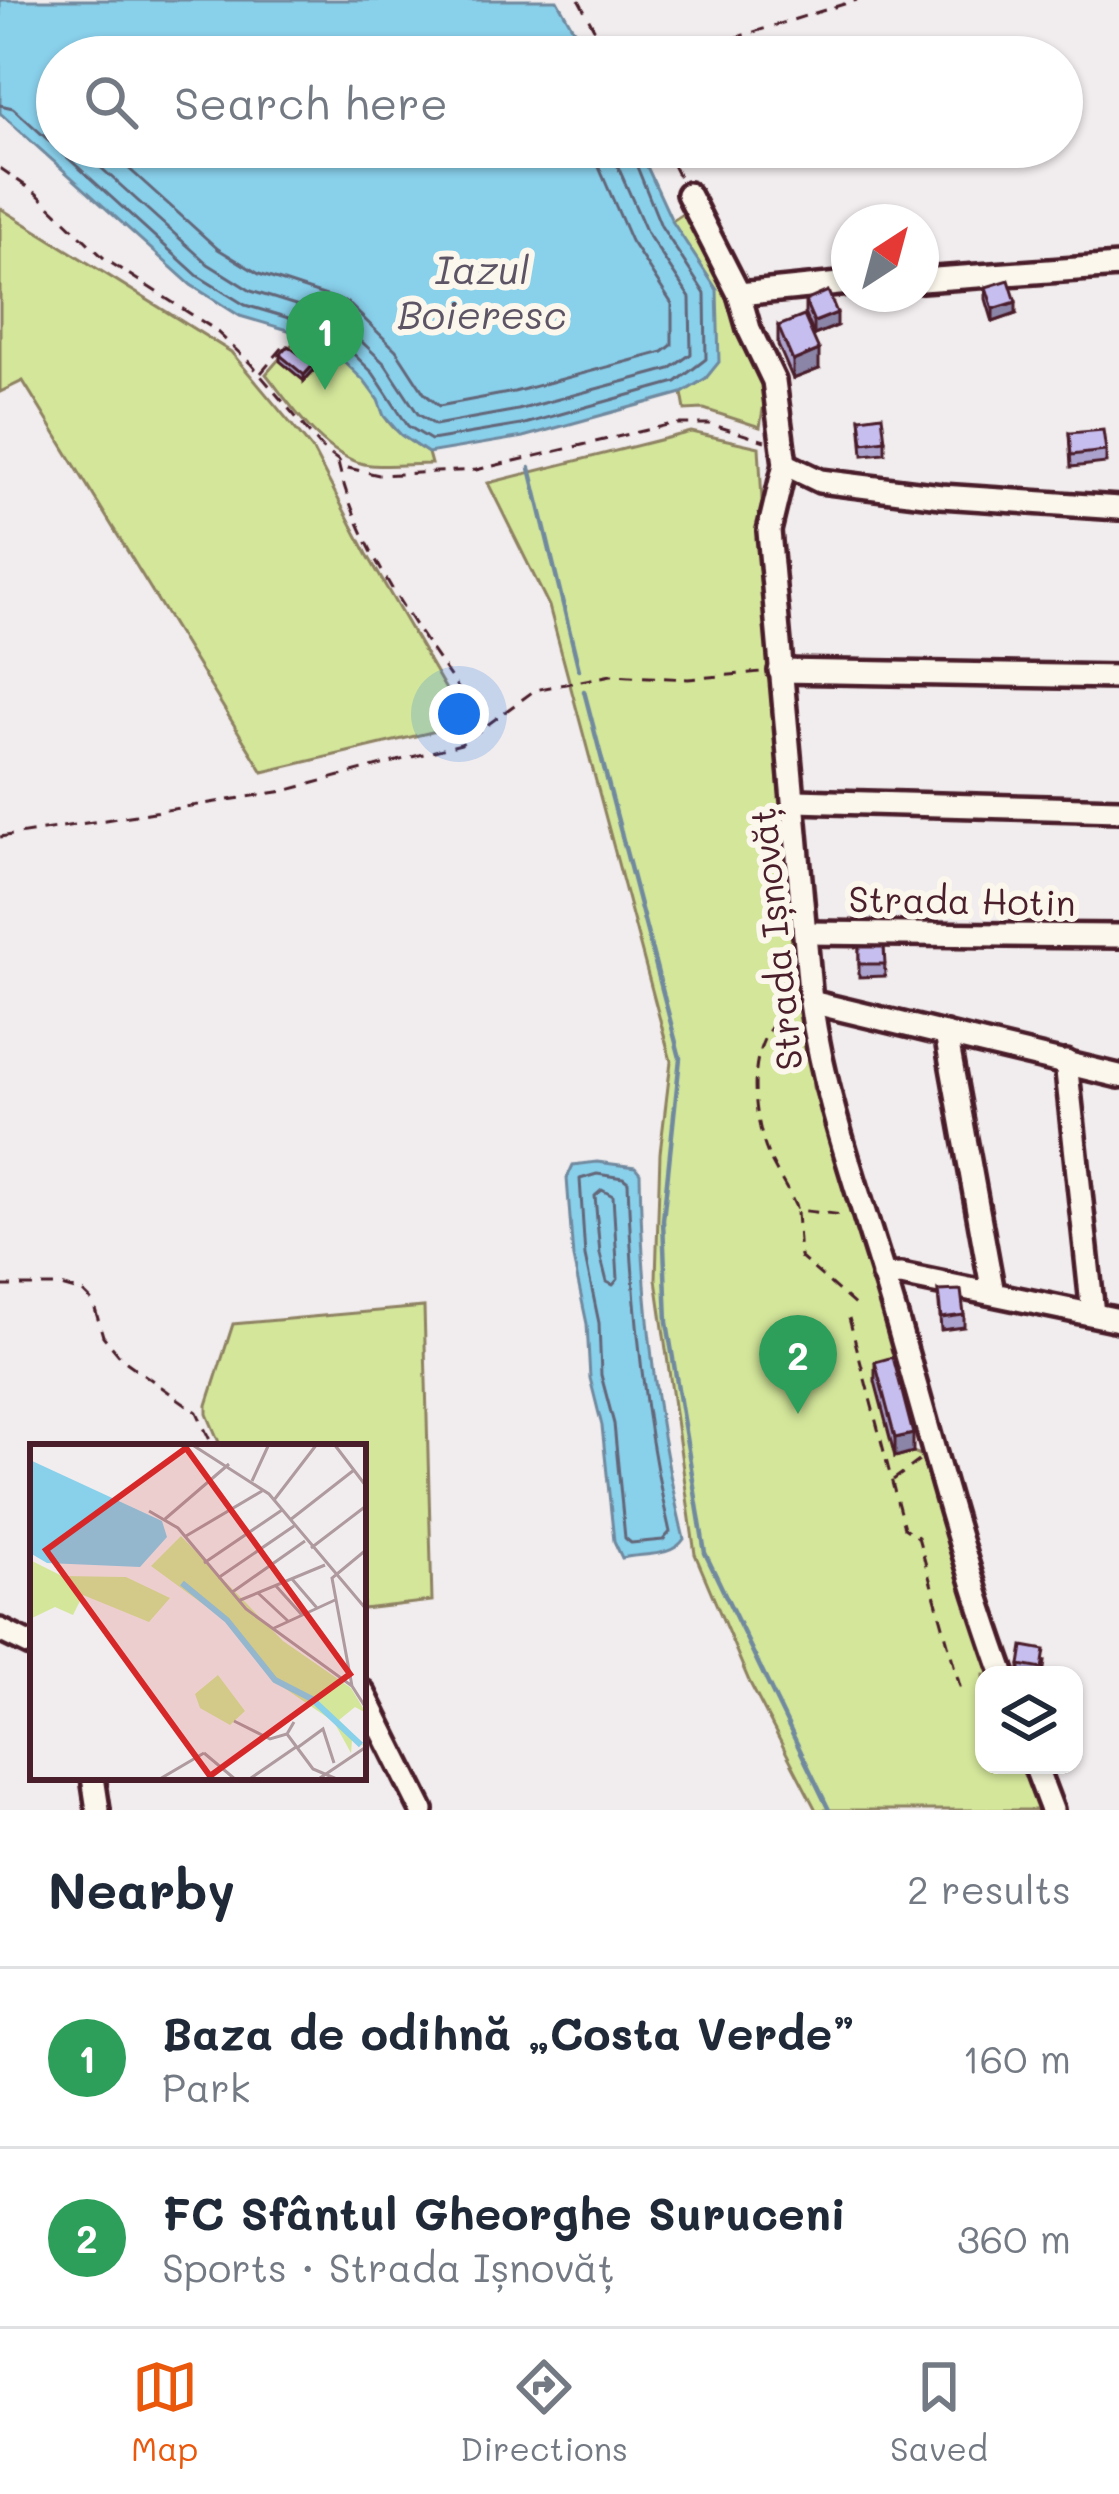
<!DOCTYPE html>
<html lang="en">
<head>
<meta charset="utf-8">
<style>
	body { margin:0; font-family:Mali,sans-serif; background:#f6f6f7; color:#1f2937 }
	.controls { position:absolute; right:36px; bottom:36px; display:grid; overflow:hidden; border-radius:24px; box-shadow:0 3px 9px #0004 }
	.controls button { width:108px; height:108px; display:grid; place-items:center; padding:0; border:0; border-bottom:3px solid #e0e1e3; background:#fff; color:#1f2937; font:60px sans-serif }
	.compass { position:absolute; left:831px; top:204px; width:108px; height:108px; border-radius:50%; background:#fff; box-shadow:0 3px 9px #0004; rotate:36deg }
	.you { position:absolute; left:459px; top:714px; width:42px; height:42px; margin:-30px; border:9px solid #fff; border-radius:50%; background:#1a73e8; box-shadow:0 0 0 18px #1a73e833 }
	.badge { display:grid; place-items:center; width:78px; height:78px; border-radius:50%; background:#ea580c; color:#fff; font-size:39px; font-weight:700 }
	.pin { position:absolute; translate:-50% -99px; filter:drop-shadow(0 3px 6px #0008) }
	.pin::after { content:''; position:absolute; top:63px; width:42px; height:36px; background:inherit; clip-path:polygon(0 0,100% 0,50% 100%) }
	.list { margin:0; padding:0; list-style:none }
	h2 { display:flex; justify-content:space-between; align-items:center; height:156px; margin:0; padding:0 48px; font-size:51px }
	h2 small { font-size:39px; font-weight:400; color:#747a83 }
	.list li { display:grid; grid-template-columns:78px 1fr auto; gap:36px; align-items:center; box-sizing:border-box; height:180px; padding:0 48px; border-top:3px solid #e0e1e3 }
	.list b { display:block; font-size:45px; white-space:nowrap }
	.list p { margin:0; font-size:39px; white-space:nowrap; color:#747a83 }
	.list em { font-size:39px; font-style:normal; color:#747a83 }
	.icon { flex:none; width:66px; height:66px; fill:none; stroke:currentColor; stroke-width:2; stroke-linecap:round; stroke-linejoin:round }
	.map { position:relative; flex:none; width:1119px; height:1810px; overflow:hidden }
	.search { position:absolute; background:#fff; box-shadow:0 3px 9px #0004; left:36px; right:36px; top:36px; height:132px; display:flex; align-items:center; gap:30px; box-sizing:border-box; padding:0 42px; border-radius:66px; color:#747a83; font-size:45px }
	.sheet { height:516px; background:#fff }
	nav { display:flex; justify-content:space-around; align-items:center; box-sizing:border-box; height:168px; border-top:3px solid #e0e1e3; background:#fff; font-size:33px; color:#747a83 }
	nav a { display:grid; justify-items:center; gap:6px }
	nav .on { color:#ea580c }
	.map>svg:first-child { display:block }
	.green { fill:#d3e69a; stroke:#8e8262; stroke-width:3 }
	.water { fill:#89d0eb; stroke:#70899e; stroke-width:3 }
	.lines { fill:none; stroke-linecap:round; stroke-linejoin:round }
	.shore { stroke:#636678; stroke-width:3 }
	.stream { stroke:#70899e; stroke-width:4.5 }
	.minor-casing { stroke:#4a1f2b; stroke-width:30 }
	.path { stroke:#4a1f2b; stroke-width:3; stroke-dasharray:12 9; stroke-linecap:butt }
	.minor { stroke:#fbf7ec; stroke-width:21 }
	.wall { fill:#aba3ce; stroke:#4a1f2b; stroke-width:3 }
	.shaded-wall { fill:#8b85a8; stroke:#4a1f2b; stroke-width:3 }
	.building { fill:#c7bef0; stroke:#4a1f2b; stroke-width:3 }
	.labels { text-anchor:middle; stroke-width:12; stroke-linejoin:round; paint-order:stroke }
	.street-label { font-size:36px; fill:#4a1f2b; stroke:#fbf7ec }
	.water-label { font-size:39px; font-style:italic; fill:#5d5465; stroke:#fbf7ec }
	.inset-river { fill:none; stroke:#89d0eb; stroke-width:6 }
	.inset-road { fill:none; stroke:#ae9a9f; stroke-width:3 }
	.view { fill:#d62828; fill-opacity:0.15; stroke:#d62828; stroke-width:6 }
	.inset-edge { fill:none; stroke:#4a1f2b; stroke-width:6 }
</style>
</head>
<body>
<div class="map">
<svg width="1119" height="1810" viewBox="0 0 1119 1810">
	<rect width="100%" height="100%" fill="#f1eced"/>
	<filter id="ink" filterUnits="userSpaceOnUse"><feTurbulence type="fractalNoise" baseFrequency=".00833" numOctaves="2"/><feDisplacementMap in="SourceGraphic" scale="24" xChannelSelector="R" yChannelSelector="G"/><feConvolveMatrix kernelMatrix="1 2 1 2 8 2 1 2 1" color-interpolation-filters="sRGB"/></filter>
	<g filter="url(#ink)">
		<g class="green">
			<path d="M0 208 231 352 312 449 367 554 466 724 263 772 23 381 0 392Z"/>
			<path d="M690 209 737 303 754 367 767 386 760 427 704 409 685 410 682 393 706 378 672 221Z"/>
			<path d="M301 334C330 342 363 372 378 399 383 408 380 408 385 417 395 433 413 443 428 453L431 464C410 464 384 468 364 464 322 454 291 405 266 374Z"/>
			<path d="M691 432 759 447 771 659 813 1087 904 1365 893 1376 913 1452 923 1456 979 1640 983 1639 996 1675H984V1765H1028L1044 1810H816L749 1681 695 1554 656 1279 660 1153 671 1061 549 606 488 483Z"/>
			<path d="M424 1307 432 1601 363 1609V1447H221L207 1414V1405L233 1324Z"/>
		</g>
		<g class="water">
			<path d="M0 0H557L589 57H57V147H638L672 221 717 290 719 362 706 378 682 393 523 437 428 453 401 435 384 416 378 400 364 381 322 340 240 316 191 285 0 113Z"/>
			<path d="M597 1162 635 1167 640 1173C642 1296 655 1419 684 1539 672 1558 642 1553 622 1558L614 1541 602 1426 590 1378 587 1324 573 1258 567 1178 573 1165Z"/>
		</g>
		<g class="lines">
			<g class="shore">
				<path d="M0 105 13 108 198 276 245 305 329 330 373 373 408 426 431 440 521 425 676 382 706 359 705 294 661 226 629 147"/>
				<path d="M78 147 208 264 251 291 337 318 385 364 418 414 435 425 518 410 670 369 691 354 690 298 647 233 616 162 614 147"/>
				<path d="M105 147 218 249 259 274 348 303 396 350 424 393 439 406 514 392 663 352 672 345V304L631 241 598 165 596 147"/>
				<path d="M597 1174 623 1178 628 1182C632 1300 643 1418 670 1532L663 1540 631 1543 625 1538 614 1424 601 1375 599 1323 585 1256 580 1179Z"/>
				<path d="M602 1190 613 1196 618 1279 613 1285 607 1282 600 1254 595 1196Z"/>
			</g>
			<g class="stream">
				<path d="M530 468 579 670"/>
				<path d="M584 691 680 1058 663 1220 667 1322 705 1553 829 1810"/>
			</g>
			<defs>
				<g id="minor">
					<path d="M688 194 739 294 749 329 774 381 785 464 769 531 811 1002C826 1109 865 1209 895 1313 930 1434 961 1556 1004 1675"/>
					<path d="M921 280 1119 266"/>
					<path d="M739 294 849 283"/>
					<path d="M785 464 820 481 941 496 1119 508"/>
					<path d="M780 671 1119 677"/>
					<path d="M795 801 1119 810"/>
					<path d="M805 933 1119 936"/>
					<path d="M811 1002 1119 1076"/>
					<path d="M946 1034 993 1293"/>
					<path d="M1066 1062 1093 1314"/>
					<path d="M883 1276 901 1275 1119 1320"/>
					<path d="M0 1630 33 1646"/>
					<path d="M363 1692 422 1810"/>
					<path d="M1035 1765 1052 1810"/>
					<path d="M93 1777 98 1810"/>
				</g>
			</defs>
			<use href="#minor" class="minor-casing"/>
			<g class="path">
				<path d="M579 0 609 57"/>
				<path d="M673 57 857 0"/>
				<path d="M664 147 679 177"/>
				<path d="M0 168 36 193 105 259 214 329 251 364 322 448 348 468 379 475 476 470 672 424H710L765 441"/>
				<path d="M261 373 284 346"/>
				<path d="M338 463C361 560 429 644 484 726"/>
				<path d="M0 837 284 791 461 744 535 690 611 675 688 679 761 672"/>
				<path d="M793 1010C747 1031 751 1098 763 1140 769 1164 788 1187 797 1210L844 1215"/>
				<path d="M797 1212 800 1257 856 1306"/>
				<path d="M0 1286H61L83 1292 93 1302 103 1336 122 1359 197 1412 213 1447"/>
				<path d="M849 1318 904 1528 918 1537 961 1690"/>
				<path d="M893 1480 919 1461"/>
			</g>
			<use href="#minor" class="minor"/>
		</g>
		<g class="wall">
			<path d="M986 287 1016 314 993 322 986 299Z"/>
			<path d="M805 301 837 326 814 335 805 313Z"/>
			<path d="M778 326 819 369 793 379 778 345Z"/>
			<path d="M280 355 314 370 304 381 280 361Z"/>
			<path d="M860 418 885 440V453L863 455Z"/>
			<path d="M1069 433 1106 451V463L1071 467Z"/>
			<path d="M859 947H884L885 976 859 977Z"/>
			<path d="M938 1291 964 1315V1327L941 1330Z"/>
			<path d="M875 1362 913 1452 895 1457 875 1381Z"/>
			<path d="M1045 1662 1043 1675H1020V1665Z"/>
		</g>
		<g class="shaded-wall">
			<path d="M1016 302V314L993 322V309Z"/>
			<path d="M837 313V326L814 335V322Z"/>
			<path d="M819 350V369L793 379V361Z"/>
			<path d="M314 364V370L304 381V375Z"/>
			<path d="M913 1434V1452L895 1457V1438Z"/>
		</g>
		<g class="building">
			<path d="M1009 280 1016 302 993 309 986 287Z"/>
			<path d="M828 291 837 313 814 322 805 301Z"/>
			<path d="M804 316 819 350 793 361 778 326Z"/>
			<path d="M288 346 314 364 304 375 280 355Z"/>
			<path d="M882 415 885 440 863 443 860 418Z"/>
			<path d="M1103 430 1106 451 1071 455 1069 433Z"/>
			<path d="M859 947H884L885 964H859Z"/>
			<path d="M961 1290 964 1315 941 1318 938 1291Z"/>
			<path d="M893 1357 913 1434 895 1438 875 1362Z"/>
			<path d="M1023 1646 1045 1650 1042 1669 1020 1665Z"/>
		</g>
	</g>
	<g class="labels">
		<g class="street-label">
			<text transform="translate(962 901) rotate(1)" y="13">Strada Hotin</text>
			<text transform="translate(776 939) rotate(-96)" y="13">Strada Ișnovăț</text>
		</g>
		<g class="water-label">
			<text x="482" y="284">Iazul<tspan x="482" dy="45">Boieresc</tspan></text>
		</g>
	</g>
	<g transform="translate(30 1444)">
		<rect width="336" height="336" fill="#f1eced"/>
		<path d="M151 92 253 197 321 244 336 269 325 263 309 276 334 302 322 296 321 309 304 278 244 237 196 177 121 122ZM0 116 32 132 96 133 140 154 119 178 53 151 43 171 25 163 2 174ZM188 231 215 267 200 281 170 264 165 250Z" fill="#d3e69a"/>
		<path d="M0 16 132 77 137 93 110 123 17 119 0 109Z" fill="#89d0eb"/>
		<path class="inset-river" d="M152 139 197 176 245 236 282 255 331 301"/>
		<path class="inset-road" d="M161 0 239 50 336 165M304 0 336 42M222 37 239 0M244 56 287 0M119 67 148 84 216 165 322 242M135 75 199 20M260 76 324 26M156 92 232 47M281 104 336 62M336 106 302 134 322 242 336 264M174 119 252 66M188 134 264 82M262 135 287 164M246 142 272 171M201 149 275 97M228 149 258 177M208 157 295 121M242 185 305 156M204 277 240 295 257 290 264 278M257 290 283 325 309 336M267 304 293 285 304 319M174 309 206 336M128 336 174 309M218 336 266 303M287 336 336 303"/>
		<path class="view" d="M156 4 320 230 180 332 16 106Z"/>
		<rect width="336" height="336" class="inset-edge"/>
	</g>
</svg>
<div class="controls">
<button><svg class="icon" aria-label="layers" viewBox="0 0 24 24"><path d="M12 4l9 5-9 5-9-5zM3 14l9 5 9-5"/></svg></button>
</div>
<svg class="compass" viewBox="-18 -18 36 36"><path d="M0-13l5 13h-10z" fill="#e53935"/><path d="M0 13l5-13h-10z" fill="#747a83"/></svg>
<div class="you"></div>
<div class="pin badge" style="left:325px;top:390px;background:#2e9e5b">1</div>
<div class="pin badge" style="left:798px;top:1414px;background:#2e9e5b">2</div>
<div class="search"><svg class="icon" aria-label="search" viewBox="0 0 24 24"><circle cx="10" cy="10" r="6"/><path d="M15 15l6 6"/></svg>Search here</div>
</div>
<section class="sheet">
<h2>Nearby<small>2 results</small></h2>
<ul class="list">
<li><span class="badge" style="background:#2e9e5b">1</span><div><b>Baza de odihnă „Costa Verde”</b><p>Park</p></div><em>160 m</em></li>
<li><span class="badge" style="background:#2e9e5b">2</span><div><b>FC Sfântul Gheorghe Suruceni</b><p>Sports · Strada Ișnovăț</p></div><em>360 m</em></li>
</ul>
</section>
<nav>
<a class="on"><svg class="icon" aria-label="map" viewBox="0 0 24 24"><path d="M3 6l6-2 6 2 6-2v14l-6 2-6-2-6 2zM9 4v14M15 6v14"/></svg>Map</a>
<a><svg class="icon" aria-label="directions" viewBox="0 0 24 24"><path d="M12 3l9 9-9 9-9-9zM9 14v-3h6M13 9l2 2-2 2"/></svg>Directions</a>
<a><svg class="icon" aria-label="saved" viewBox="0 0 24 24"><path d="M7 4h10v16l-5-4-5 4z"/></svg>Saved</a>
</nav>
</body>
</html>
